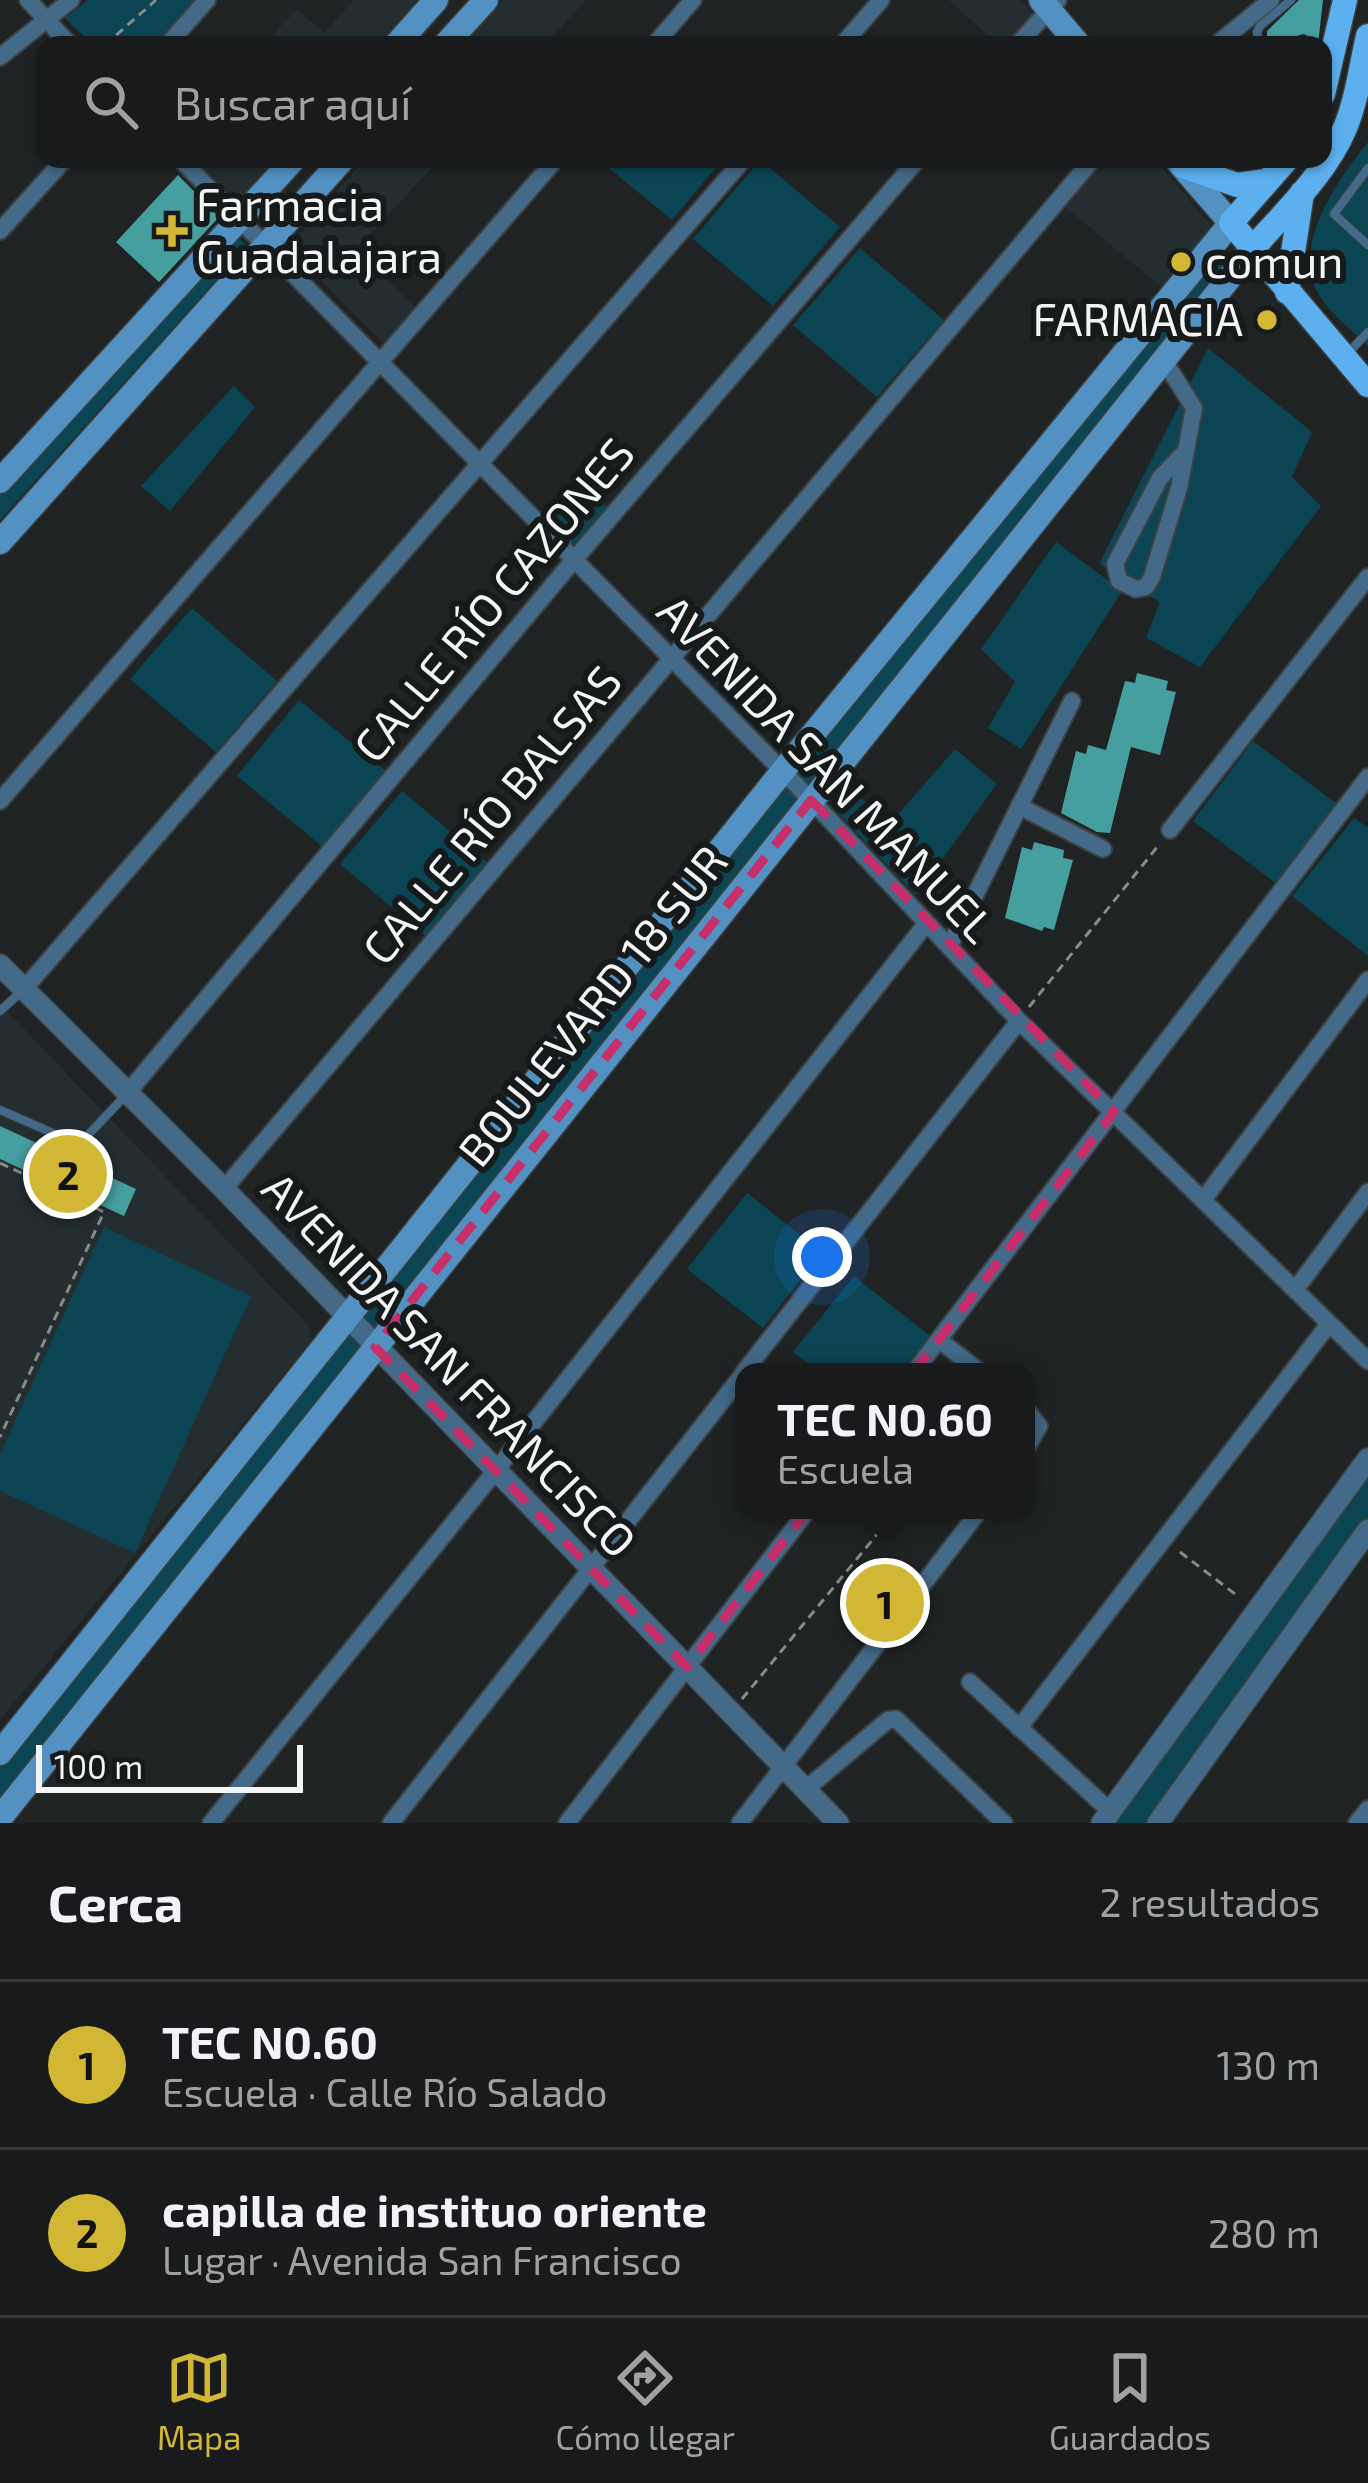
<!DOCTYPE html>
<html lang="es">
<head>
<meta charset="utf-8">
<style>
	body { margin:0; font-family:"Exo 2",sans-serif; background:#252728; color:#f1f3f6 }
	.scale { position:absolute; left:36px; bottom:30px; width:267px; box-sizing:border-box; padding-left:12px; border:6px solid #f2f4f5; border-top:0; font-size:33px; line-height:42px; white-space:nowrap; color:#f2f4f5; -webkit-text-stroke:9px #171a1b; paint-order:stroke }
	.you { position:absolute; left:822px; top:1257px; width:42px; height:42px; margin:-30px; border:9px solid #fff; border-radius:50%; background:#1a73e8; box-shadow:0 0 0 18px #1a73e833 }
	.badge { display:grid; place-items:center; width:78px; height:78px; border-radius:50%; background:#d2b735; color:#111; font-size:39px; font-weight:700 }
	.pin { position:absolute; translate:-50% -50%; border:6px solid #fff; box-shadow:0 3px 12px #0006 }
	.popup { position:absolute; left:735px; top:1363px; width:300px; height:156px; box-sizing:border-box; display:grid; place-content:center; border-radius:24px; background:#181a1b; filter:drop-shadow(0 3px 9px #0005); font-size:39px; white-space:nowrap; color:#9fa1a3 }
	.popup b { font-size:45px; color:#f1f3f6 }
	.popup::after { content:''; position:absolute; left:50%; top:100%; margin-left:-24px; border:24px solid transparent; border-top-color:#181a1b }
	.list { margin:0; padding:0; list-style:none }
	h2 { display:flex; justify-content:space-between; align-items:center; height:156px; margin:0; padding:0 48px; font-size:51px }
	h2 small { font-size:39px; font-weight:400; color:#9fa1a3 }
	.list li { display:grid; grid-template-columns:78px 1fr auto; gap:36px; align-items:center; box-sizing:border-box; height:168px; padding:0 48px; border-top:3px solid #36383a }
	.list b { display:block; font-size:45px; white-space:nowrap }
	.list p { margin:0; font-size:39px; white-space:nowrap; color:#9fa1a3 }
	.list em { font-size:39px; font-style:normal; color:#9fa1a3 }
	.icon { flex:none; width:66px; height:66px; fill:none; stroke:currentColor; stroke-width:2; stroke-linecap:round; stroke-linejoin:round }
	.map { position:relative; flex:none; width:1368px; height:1823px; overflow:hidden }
	.search { position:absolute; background:#181a1b; box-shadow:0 3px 9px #0004; left:36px; right:36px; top:36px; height:132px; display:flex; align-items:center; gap:30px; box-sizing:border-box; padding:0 42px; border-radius:24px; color:#9fa1a3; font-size:45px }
	.sheet { height:492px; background:#181a1b }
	nav { display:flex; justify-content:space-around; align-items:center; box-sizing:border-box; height:168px; border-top:3px solid #36383a; background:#181a1b; font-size:33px; color:#9fa1a3 }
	nav a { display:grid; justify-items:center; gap:6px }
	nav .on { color:#d2b735 }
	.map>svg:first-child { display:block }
	.built { fill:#242e31 }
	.green { fill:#0b4553 }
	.building { fill:#459f9e }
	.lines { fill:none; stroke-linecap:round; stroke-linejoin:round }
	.service-casing { stroke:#3d4041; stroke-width:10 }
	.minor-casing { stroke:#3d4041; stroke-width:20 }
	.tertiary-casing { stroke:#3d4041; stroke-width:24 }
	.secondary-casing { stroke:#3d4041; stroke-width:27 }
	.primary-casing { stroke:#3d4041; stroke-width:27 }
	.path { stroke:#87898a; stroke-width:3; stroke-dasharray:9 6; stroke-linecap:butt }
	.service { stroke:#436a88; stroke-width:8 }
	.minor { stroke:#436a88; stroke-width:16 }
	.tertiary { stroke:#436a88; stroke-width:21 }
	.secondary { stroke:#5291c2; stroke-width:24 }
	.primary { stroke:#5cb0ef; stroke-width:24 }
	.marked { fill:none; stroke:#c72e6a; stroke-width:9; stroke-dasharray:24 15; stroke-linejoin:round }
	.poi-dot { fill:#d2b735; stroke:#171a1b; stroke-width:4.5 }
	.labels { text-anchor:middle; stroke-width:12; stroke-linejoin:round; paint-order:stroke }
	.poi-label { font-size:45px; fill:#f2f4f5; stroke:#171a1b; text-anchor:start }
	.street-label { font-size:45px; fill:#f2f4f5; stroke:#171a1b }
</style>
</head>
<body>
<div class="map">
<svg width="1368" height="1823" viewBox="0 0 1368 1823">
	<rect width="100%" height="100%" fill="#202324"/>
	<g class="built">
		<path d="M354 0H423L383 45H264L297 9 324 33Z"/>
		<path d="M503 0H586L545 45H464Z"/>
		<path d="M949 0H1021L1035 15 1011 45H998Z"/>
		<path d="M185 159H281L238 207Z"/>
		<path d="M365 159H440L358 247 418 311 385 345 288 247Z"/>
		<path d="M1104 159H1155L1217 233 1168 292 1065 207Z"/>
		<path d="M0 1004 309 1326 311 1341 0 1720Z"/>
	</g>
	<g class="green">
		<path d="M88 0H195L153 45H93L65 18Z"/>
		<path d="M1368 142V346C1353 331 1332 315 1321 298 1288 246 1338 181 1368 142Z"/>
		<path d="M598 159H723L672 220Z"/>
		<path d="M760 160 840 227 773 306 693 239Z"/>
		<path d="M236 235 247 246 0 520V495Z"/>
		<path d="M1217 240 1239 264 0 1818V1752Z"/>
		<path d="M860 248 944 320 877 397 793 325Z"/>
		<path d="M1208 348 1312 432 1292 477 1321 506 1200 667 1146 638 1160 602 1099 564Z"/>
		<path d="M234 386 255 407 170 511 141 486Z"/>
		<path d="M579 481 615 513 578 554 542 522Z"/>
		<path d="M1056 542 1122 591 1021 749 988 728 1015 682 981 649Z"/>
		<path d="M192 608 277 681 216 752 130 679Z"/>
		<path d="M299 700 386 771 323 847 237 776Z"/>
		<path d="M1253 741 1337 804 1277 884 1193 821Z"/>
		<path d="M955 749 997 784 916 895 835 810 854 790 888 826Z"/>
		<path d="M402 791 488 863 426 936 340 864Z"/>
		<path d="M1354 818 1368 828V956L1292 896Z"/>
		<path d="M747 1193 822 1252 763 1328 687 1269Z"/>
		<path d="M104 1227 251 1296 135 1553 0 1491V1454Z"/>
		<path d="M854 1276 930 1336 902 1372H819L793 1352Z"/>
		<path d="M1368 1459V1530L1158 1823H1102Z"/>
	</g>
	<g class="building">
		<path d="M1299 0H1323L1318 45H1311L1310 37 1304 34 1289 38 1284 45H1267V31Z"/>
		<path d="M178 175 219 217 159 282 116 242Z"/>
		<path d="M1137 673 1168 681 1166 690 1176 692 1160 755 1131 747 1110 833 1097 832 1061 813 1076 751 1086 754 1088 745 1106 750 1125 681 1135 683Z"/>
		<path d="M1034 842 1064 850 1063 858 1073 860 1054 930 1044 927 1042 931 1005 918 1022 847 1032 850Z"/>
		<path d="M0 1126 136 1189 124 1216 0 1159Z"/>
	</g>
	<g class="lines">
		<defs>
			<g id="service">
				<path d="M1259 45 1257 32 1260 26 1291 0"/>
				<path d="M1292 45 1303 42"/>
				<path d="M1368 168 1334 214 1368 245"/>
				<path d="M1348 353 1368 332"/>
				<path d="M0 1011 21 992"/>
				<path d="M0 1110 71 1141 88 1135 124 1097"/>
			</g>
			<g id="minor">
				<path d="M28 0 70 45"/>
				<path d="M167 45 207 0"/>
				<path d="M654 45 693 0"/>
				<path d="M842 45 881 0"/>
				<path d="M1017 45 1058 0"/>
				<path d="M1216 45 1271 0"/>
				<path d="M0 57 71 0"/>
				<path d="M180 159 811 800 1019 1021 1368 1361"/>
				<path d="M0 231 65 159"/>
				<path d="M1163 359 1194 408 1179 488 1152 577 1146 587 1136 589 1119 581 1115 564 1160 478 1183 454"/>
				<path d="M0 801 556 159"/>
				<path d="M1019 806 1103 849"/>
				<path d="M1170 830 1368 577"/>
				<path d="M949 947 1072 701"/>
				<path d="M24 989 744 159"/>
				<path d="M129 1091 573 561 918 159"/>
				<path d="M224 1189 1093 159"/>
				<path d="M1203 1200 1368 980"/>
				<path d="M1295 1290 1368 1192"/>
				<path d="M939 1340 980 1372"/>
				<path d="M744 1372 1019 1021"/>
				<path d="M914 1372 1368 777"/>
				<path d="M1026 1409 1039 1426 1026 1449"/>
				<path d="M970 1682 1111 1812"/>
				<path d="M1019 1728 1329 1324"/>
				<path d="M806 1789 888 1720 896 1719 1004 1823"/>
				<path d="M211 1823 497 1469 926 924"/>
				<path d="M391 1823 744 1373"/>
				<path d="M567 1823 808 1510"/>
				<path d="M740 1823 980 1510"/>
				<path d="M1357 1823 1368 1809"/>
			</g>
			<g id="tertiary">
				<path d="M0 965 224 1189 838 1823"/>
				<path d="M1102 1823 1368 1459"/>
				<path d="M1158 1823 1368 1530"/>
			</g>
			<g id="secondary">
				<path d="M1041 0 1079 45"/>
				<path d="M396 45 436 0"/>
				<path d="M445 45 486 0"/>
				<path d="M0 481 294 159"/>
				<path d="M0 542 343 159"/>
				<path d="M0 1753 782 772 1231 223 1179 163"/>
				<path d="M0 1818 1254 247"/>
			</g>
			<g id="primary">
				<path d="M1323 94 1345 0"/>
				<path d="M1287 159 1231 223 1368 385"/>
				<path d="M1183 166 1237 185 1266 181"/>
				<path d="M1254 247C1286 211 1326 173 1345 128 1357 100 1361 66 1368 36"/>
				<path d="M1287 292 1302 193"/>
			</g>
		</defs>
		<use href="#service" class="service-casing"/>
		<use href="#minor" class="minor-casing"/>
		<use href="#tertiary" class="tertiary-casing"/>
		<use href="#secondary" class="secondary-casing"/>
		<use href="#primary" class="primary-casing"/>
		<g class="path">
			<path d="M105 45 156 0"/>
			<path d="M1029 1007 1158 846"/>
			<path d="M0 1163 104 1212 0 1437"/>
			<path d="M1180 1552 1239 1597"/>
			<path d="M742 1699 897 1510"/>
		</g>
		<use href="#service" class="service"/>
		<use href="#minor" class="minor"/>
		<use href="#tertiary" class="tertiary"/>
		<use href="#secondary" class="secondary"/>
		<use href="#primary" class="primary"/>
	</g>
	<path class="marked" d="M811 800 1114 1112 687 1667 375 1347Z"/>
	<g class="poi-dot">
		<path d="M166 213h12v12h12v12h-12v12h-12v-12h-12v-12h12z"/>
		<circle cx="1181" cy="262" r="12"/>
		<circle cx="1267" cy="320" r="12"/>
	</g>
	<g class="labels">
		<g class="poi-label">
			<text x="196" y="221">Farmacia<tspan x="196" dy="52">Guadalajara</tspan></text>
			<text x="1205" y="278">comun</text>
			<text x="1243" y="336" text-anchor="end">FARMACIA</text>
		</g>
		<g class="street-label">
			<text transform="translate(494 600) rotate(-50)" y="16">CALLE RÍO CAZONES</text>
			<text transform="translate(826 769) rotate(46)" y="16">AVENIDA SAN MANUEL</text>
			<text transform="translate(492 815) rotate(-50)" y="16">CALLE RÍO BALSAS</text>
			<text transform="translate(593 1006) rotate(-51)" y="16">BOULEVARD 18 SUR</text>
			<text transform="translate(449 1365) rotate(46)" y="16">AVENIDA SAN FRANCISCO</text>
		</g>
	</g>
</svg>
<div class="scale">100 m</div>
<div class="you"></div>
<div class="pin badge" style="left:885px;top:1603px">1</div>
<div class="popup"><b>TEC N0.60</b>Escuela</div>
<div class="pin badge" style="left:68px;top:1174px">2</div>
<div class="search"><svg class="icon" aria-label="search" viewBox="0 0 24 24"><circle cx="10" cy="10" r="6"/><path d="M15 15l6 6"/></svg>Buscar aquí</div>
</div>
<section class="sheet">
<h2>Cerca<small>2 resultados</small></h2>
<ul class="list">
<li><span class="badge">1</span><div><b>TEC N0.60</b><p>Escuela · Calle Río Salado</p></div><em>130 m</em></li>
<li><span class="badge">2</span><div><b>capilla de instituo oriente</b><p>Lugar · Avenida San Francisco</p></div><em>280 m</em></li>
</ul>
</section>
<nav>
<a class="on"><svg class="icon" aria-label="map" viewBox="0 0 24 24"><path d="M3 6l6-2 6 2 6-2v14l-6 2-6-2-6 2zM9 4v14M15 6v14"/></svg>Mapa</a>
<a><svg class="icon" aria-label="directions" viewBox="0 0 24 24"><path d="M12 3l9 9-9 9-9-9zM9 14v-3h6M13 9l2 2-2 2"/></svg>Cómo llegar</a>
<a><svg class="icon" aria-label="saved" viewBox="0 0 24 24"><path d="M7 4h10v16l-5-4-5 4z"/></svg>Guardados</a>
</nav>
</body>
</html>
